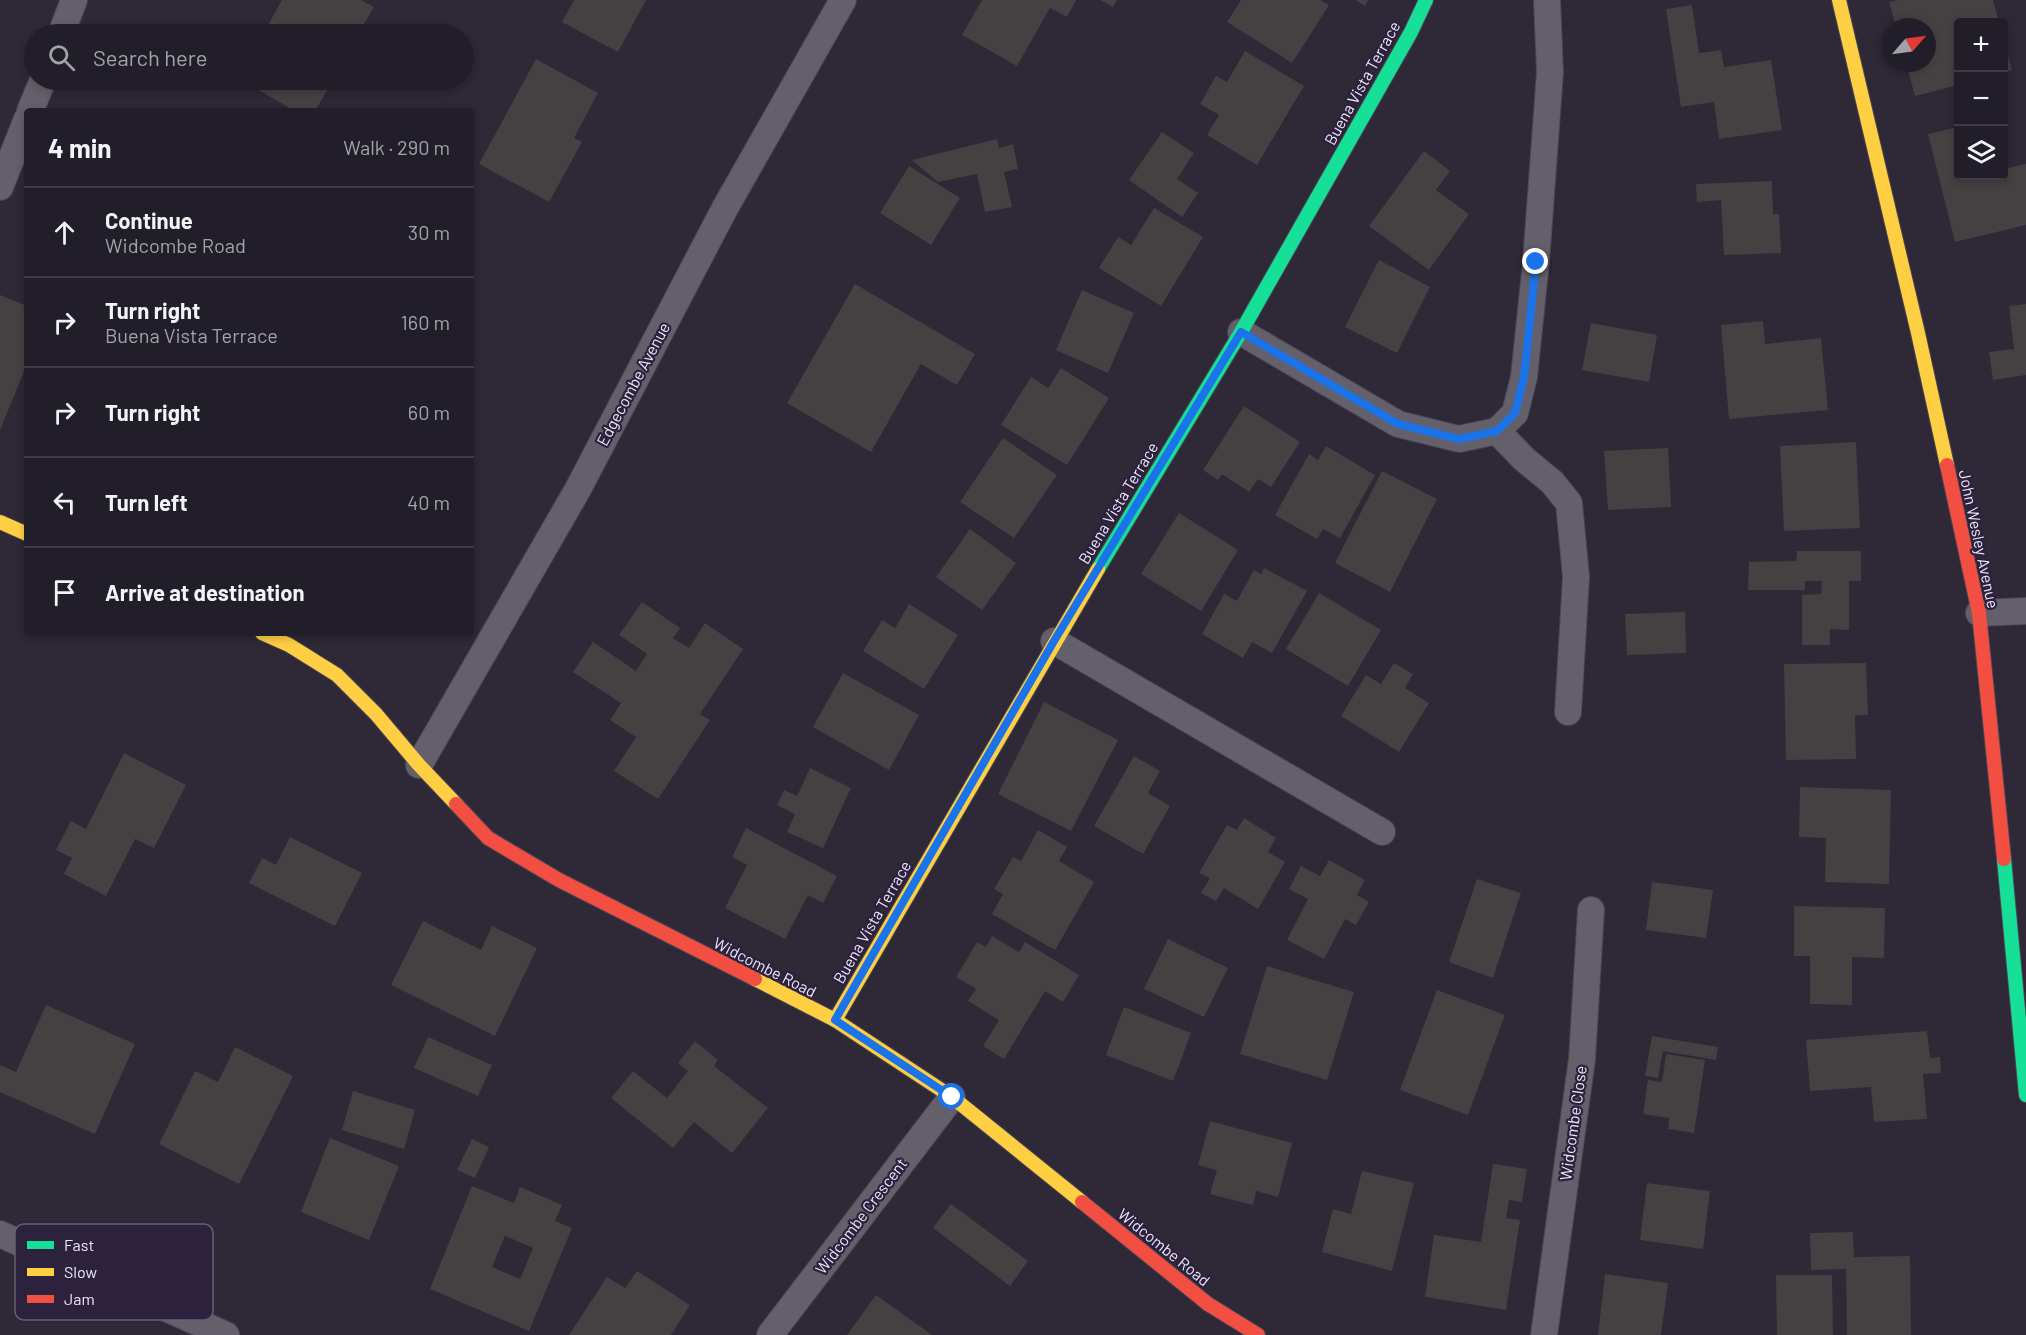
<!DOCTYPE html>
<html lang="en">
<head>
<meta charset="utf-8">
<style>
	body { margin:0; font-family:Barlow,sans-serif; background:#2e2b35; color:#f1f3f6 }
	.controls { position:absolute; right:18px; top:18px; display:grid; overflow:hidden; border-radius:6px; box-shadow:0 3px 9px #0003 }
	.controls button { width:54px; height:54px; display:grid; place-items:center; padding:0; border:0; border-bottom:2px solid #3f3c46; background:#221e29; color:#f1f3f6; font:30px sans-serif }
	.compass { position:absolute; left:1882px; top:18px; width:54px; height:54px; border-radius:50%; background:#221e29; box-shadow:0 3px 9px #0003; rotate:62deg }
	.stop { position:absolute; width:18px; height:18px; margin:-14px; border:4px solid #1a73e8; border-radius:50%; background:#fff }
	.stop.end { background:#1a73e8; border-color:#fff; box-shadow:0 2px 6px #0008 }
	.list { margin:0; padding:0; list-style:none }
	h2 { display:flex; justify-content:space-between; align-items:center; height:78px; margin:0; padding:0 24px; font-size:26px }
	h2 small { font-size:20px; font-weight:400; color:#a2a2a8 }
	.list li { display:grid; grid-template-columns:39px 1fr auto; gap:18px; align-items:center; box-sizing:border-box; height:90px; padding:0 24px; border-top:2px solid #3f3c46 }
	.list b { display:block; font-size:22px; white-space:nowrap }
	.list p { margin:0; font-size:20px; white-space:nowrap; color:#a2a2a8 }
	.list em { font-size:20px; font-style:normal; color:#a2a2a8 }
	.icon { flex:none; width:33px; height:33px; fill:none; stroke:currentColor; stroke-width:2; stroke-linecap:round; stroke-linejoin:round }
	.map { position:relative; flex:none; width:2026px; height:1335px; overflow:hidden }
	.search { position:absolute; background:#221e29; box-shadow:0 3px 9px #0003; left:24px; top:24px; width:450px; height:66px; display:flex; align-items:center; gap:15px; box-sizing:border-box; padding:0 21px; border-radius:33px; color:#a2a2a8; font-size:22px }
	.panel { position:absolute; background:#221e29; box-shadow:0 3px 9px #0003; left:24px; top:108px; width:450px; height:528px; border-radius:6px }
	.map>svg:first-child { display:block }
	.building { fill:#454041; fill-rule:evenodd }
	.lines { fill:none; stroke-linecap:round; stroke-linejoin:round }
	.street-casing { stroke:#4a4552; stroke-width:28 }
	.fast-casing { stroke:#4a4552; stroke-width:16 }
	.slow-casing { stroke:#4a4552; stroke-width:16 }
	.jam-casing { stroke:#4a4552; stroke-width:16 }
	.street { stroke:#64606b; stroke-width:26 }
	.fast { stroke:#16e098; stroke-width:14 }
	.slow { stroke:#ffcf43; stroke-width:14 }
	.jam { stroke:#f24e42; stroke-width:14 }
	.route { stroke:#1a73e8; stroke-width:8 }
	.labels { text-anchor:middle; stroke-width:4.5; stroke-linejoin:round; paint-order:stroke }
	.street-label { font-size:16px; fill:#ede7f9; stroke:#2d223d }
	.key { fill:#2d223d; stroke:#675d75; stroke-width:1.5 }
	.key-label { font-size:16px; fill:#ede7f9 }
</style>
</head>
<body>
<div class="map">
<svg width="2026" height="1335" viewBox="0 0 2026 1335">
	<rect width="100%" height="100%" fill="#2e2837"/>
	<g class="building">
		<path d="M282 0H361L374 7 358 34H263Z"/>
		<path d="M574 0H646L618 52 562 22Z"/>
		<path d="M982 0H1076L1067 17 1050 8 1017 66 962 35Z"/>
		<path d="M1100 0H1117L1113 7Z"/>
		<path d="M1241 0H1320L1329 5 1292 63 1227 22Z"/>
		<path d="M1356 0H1368L1365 6Z"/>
		<path d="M1898 0H1993L1999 22H1958V85L1915 96 1906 63H1927V27H1896L1889 2Z"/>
		<path d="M1692 5 1699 53 1721 50 1724 67 1771 60 1782 130 1719 139 1714 102 1681 107 1666 9Z"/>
		<path d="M2004 40 2012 70 2004 72Z"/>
		<path d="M1245 51 1304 86 1257 165 1207 135 1219 115 1200 104 1216 76 1227 82Z"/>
		<path d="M536 59 598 93 574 138 582 142 549 202 479 164Z"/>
		<path d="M241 80H333L315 111H295Z"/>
		<path d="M1958 127V176H2004V169L2026 164V225L1955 242 1928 134Z"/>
		<path d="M1162 132 1194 153 1177 179 1198 193 1182 217 1129 180Z"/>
		<path d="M997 139 999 148 1013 144 1018 169 1004 172 1012 207 985 212 977 174 938 182 912 160Z"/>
		<path d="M1424 151 1450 171 1436 190 1469 214 1429 270 1369 226Z"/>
		<path d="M909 166 960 198 931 245 880 213Z"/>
		<path d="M1772 181 1773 214H1779L1781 253 1724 255 1721 200 1697 202 1696 184Z"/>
		<path d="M1154 208 1203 237 1161 306 1099 268 1118 237 1131 245Z"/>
		<path d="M1379 260 1430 287 1397 353 1345 327Z"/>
		<path d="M855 284 975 354 957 385 921 364 871 452 787 403Z"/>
		<path d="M1082 290 1134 313 1108 373 1056 350Z"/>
		<path d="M0 295 27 306V364L0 430Z"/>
		<path d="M2026 304V375L1993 380 1989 352 2014 349 2009 306Z"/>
		<path d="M1763 321 1765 344 1821 338 1828 410 1729 419 1721 325Z"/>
		<path d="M1591 323 1657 335 1649 382 1582 370Z"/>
		<path d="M1061 368 1109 398 1067 465 1001 425 1031 377 1048 388Z"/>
		<path d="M1244 406 1300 442 1271 487 1258 479 1249 492 1222 474 1218 480 1203 470Z"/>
		<path d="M1003 438 1057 475 1014 538 960 502Z"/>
		<path d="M1856 442 1860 528 1784 531 1780 446Z"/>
		<path d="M1326 446 1375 475 1340 538 1323 529 1317 539 1275 515 1309 454 1318 460Z"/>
		<path d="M1668 448 1671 507 1608 510 1604 451Z"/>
		<path d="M1382 471 1437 499 1390 592 1335 563Z"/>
		<path d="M1179 513 1238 550 1201 611 1141 574Z"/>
		<path d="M970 529 1016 563 982 610 936 577Z"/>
		<path d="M1797 551H1861V581H1849V630L1830 629V645H1802V595L1821 594 1822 581H1805V590H1748L1749 562 1796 561Z"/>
		<path d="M1264 568 1307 591 1272 653 1252 642 1243 658 1202 634 1224 594 1237 601 1254 570 1261 574Z"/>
		<path d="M1319 593 1381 630 1348 686 1286 649Z"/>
		<path d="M642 602 680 628 673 638 689 648 705 623 743 649 700 714 710 720 658 799 614 771 636 737 610 720 621 703 573 672 593 642 636 671 647 654 619 635Z"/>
		<path d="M909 604 958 635 924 689 863 651 882 620 895 628Z"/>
		<path d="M1685 612 1686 653 1627 655 1625 614Z"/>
		<path d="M1394 663 1413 674 1405 688 1429 703 1399 752 1341 716 1366 675 1381 684Z"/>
		<path d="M1866 663 1868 715H1855L1856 759 1786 760 1784 664Z"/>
		<path d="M843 673 919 715 889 770 813 727Z"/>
		<path d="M1044 702 1118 740 1071 831 998 794Z"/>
		<path d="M124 753 186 785 154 848 135 839 106 896 64 874 72 858 56 850 71 821 86 829Z"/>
		<path d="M1134 756 1160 771 1148 793 1170 806 1143 854 1094 826Z"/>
		<path d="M810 768 851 788 823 848 787 832 795 814 777 805 784 790 797 796Z"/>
		<path d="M1800 787 1891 790 1889 884 1825 882 1826 838 1799 837Z"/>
		<path d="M1244 818 1276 838 1268 852 1285 862 1258 909 1224 888 1216 901 1201 893 1210 878 1199 873 1227 825 1237 830Z"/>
		<path d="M746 828 837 876 823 903 808 895 785 939 725 908 747 865 732 857Z"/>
		<path d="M1038 830 1067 847 1059 861 1094 882 1055 950 992 914 1003 894 994 889 1013 857 1021 861Z"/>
		<path d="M290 837 362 873 335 926 249 883 262 858 276 865Z"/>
		<path d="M1329 860 1365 880 1357 895 1369 902 1356 925 1345 919 1324 959 1287 940 1308 899 1289 889 1301 866 1320 876Z"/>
		<path d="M1477 879 1521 893 1493 978 1449 962Z"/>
		<path d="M1652 882 1713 890 1706 938 1646 930Z"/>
		<path d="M1794 906 1885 908 1884 958 1852 957V1005L1810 1004V956H1794Z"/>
		<path d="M423 921 481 950 492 926 537 948 495 1036 391 985Z"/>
		<path d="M992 936 1019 952 1025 942 1079 975 1063 1002 1045 991 1004 1059 983 1046 999 1020 968 1001 976 989 956 977 977 942 986 947Z"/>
		<path d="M1168 939 1228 968 1204 1017 1144 989Z"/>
		<path d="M1267 966 1354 992 1327 1080 1240 1054Z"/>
		<path d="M1437 990 1505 1015 1468 1115 1400 1090Z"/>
		<path d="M46 1005 135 1044 95 1134 0 1092V1065L16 1072Z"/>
		<path d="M1124 1007 1191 1033 1173 1081 1106 1055Z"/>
		<path d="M1927 1031 1930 1058 1940 1057 1941 1073 1923 1074 1927 1119 1874 1122 1871 1087 1810 1091 1806 1040Z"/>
		<path d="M1652 1036 1718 1047 1716 1060 1663 1051 1658 1078 1645 1076Z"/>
		<path d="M428 1037 492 1065 478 1096 414 1068Z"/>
		<path d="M695 1041 718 1060 714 1066 768 1108 732 1153 694 1122 673 1148 611 1098 633 1071 667 1098 688 1071 678 1063Z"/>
		<path d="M235 1047 293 1076 239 1184 159 1144 195 1071 218 1082Z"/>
		<path d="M1666 1054 1705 1060 1694 1133 1668 1129 1669 1118 1643 1114 1648 1080 1662 1082Z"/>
		<path d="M353 1091 415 1110 404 1149 342 1130Z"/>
		<path d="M1210 1121 1292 1143 1278 1197 1256 1191 1253 1205 1210 1194 1217 1170 1198 1165Z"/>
		<path d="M330 1138 399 1166 369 1240 301 1212Z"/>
		<path d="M472 1139 489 1147 475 1178 457 1170Z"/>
		<path d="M1493 1164 1527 1169 1522 1202 1509 1200 1506 1218 1520 1220 1506 1310 1425 1297 1434 1235 1481 1242Z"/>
		<path d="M1362 1171 1414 1183 1392 1271 1322 1252 1333 1209 1351 1214Z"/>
		<path d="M1647 1183 1710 1191 1703 1249 1640 1240Z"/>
		<path d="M472 1186 514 1203 520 1187 562 1205 555 1221 572 1228 529 1331 430 1289ZM505 1236 533 1248 520 1279 492 1267Z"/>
		<path d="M951 1204 1028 1261 1010 1286 933 1228Z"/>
		<path d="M1853 1232 1854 1257 1910 1256 1911 1335H1847L1846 1269 1811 1270 1810 1233Z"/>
		<path d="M637 1271 690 1305 671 1335H569L607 1277 625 1288Z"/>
		<path d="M1605 1274 1668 1283 1661 1335H1598Z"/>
		<path d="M1776 1275H1832L1833 1335H1777Z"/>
		<path d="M876 1295 932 1335H847Z"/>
	</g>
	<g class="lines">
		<defs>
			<g id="street">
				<path d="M61 34 74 0"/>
				<path d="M30 111 43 80"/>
				<path d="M0 187 27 119"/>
				<path d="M1241 332 1398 424 1459 439 1497 431 1515 413 1524 377 1536 262 1550 72 1547 0"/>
				<path d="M1497 431 1524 459 1552 482 1569 503 1576 577 1568 712"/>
				<path d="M1979 613 2026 611"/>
				<path d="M1054 641 1382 832"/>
				<path d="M419 765 578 489 725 208 843 0"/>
				<path d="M0 1234 226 1335"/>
				<path d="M770 1335 952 1097"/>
				<path d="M1544 1335 1582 1059 1591 910"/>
			</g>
			<g id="fast">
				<path d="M1098 569 1241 332 1411 32 1426 0"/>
				<path d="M2004 859 2026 1095"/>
			</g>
			<g id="slow">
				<path d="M1839 0 1918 333 1947 465"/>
				<path d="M0 522 27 534"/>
				<path d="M262 633 289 645 337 675 376 714 419 765 456 804"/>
				<path d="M755 979 835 1020 952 1097 1082 1202"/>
				<path d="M835 1020 1098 569"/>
			</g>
			<g id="jam">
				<path d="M1947 465 1979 613 2004 859"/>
				<path d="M456 804 488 838 559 880 755 979"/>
				<path d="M1082 1202 1208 1304 1258 1335"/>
			</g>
		</defs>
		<use href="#street" class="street-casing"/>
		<use href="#fast" class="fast-casing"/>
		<use href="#slow" class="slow-casing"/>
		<use href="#jam" class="jam-casing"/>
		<use href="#street" class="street"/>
		<use href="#fast" class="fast"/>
		<use href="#slow" class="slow"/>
		<use href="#jam" class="jam"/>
	</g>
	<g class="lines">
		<path class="route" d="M952 1097 835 1020 1054 641 1241 332 1398 424 1459 439 1497 431 1515 413 1524 377 1536 262"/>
	</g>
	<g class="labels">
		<g class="street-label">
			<text transform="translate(1362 83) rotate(-61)" y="6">Buena Vista Terrace</text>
			<text transform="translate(633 384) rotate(-62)" y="6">Edgecombe Avenue</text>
			<text transform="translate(1118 503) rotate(-59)" y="6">Buena Vista Terrace</text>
			<text transform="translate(1979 539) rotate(78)" y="6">John Wesley Avenue</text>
			<text transform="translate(872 922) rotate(-60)" y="6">Buena Vista Terrace</text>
			<text transform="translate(765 967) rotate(27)" y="6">Widcombe Road</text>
			<text transform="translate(1573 1123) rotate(-82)" y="6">Widcombe Close</text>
			<text transform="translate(861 1216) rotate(-53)" y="6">Widcombe Crescent</text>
			<text transform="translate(1164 1247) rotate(39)" y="6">Widcombe Road</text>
		</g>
	</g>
	<rect x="15" y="1224" width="198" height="96" rx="9" class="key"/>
	<rect x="27" y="1241" width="27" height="8" fill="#16e098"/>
	<rect x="27" y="1268" width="27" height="8" fill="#ffcf43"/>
	<rect x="27" y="1295" width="27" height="8" fill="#f24e42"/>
	<g class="key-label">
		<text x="64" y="1251">Fast</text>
		<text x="64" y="1278">Slow</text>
		<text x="64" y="1305">Jam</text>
	</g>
</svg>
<div class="controls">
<button>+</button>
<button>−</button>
<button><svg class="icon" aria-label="layers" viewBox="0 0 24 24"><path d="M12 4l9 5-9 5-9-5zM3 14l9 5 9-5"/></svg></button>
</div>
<svg class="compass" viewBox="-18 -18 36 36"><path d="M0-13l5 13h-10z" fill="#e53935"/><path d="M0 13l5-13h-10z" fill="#a2a2a8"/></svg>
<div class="stop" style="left:952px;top:1097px"></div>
<div class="stop end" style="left:1536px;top:262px"></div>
<div class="search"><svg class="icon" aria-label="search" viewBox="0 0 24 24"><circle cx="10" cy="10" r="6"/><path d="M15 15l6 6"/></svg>Search here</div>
<section class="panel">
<h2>4 min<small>Walk · 290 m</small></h2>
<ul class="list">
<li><svg class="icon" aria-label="ahead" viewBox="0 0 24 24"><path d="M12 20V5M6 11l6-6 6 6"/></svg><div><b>Continue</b><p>Widcombe Road</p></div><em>30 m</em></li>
<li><svg class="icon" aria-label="right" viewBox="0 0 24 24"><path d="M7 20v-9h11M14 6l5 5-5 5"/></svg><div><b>Turn right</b><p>Buena Vista Terrace</p></div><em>160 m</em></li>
<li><svg class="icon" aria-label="right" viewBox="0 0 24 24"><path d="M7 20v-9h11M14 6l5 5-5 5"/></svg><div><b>Turn right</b></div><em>60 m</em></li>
<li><svg class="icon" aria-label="left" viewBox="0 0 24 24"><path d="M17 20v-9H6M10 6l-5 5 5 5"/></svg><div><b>Turn left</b></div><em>40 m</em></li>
<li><svg class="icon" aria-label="arrive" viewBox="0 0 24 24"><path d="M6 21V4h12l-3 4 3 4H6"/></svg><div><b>Arrive at destination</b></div></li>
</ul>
</section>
</div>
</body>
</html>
